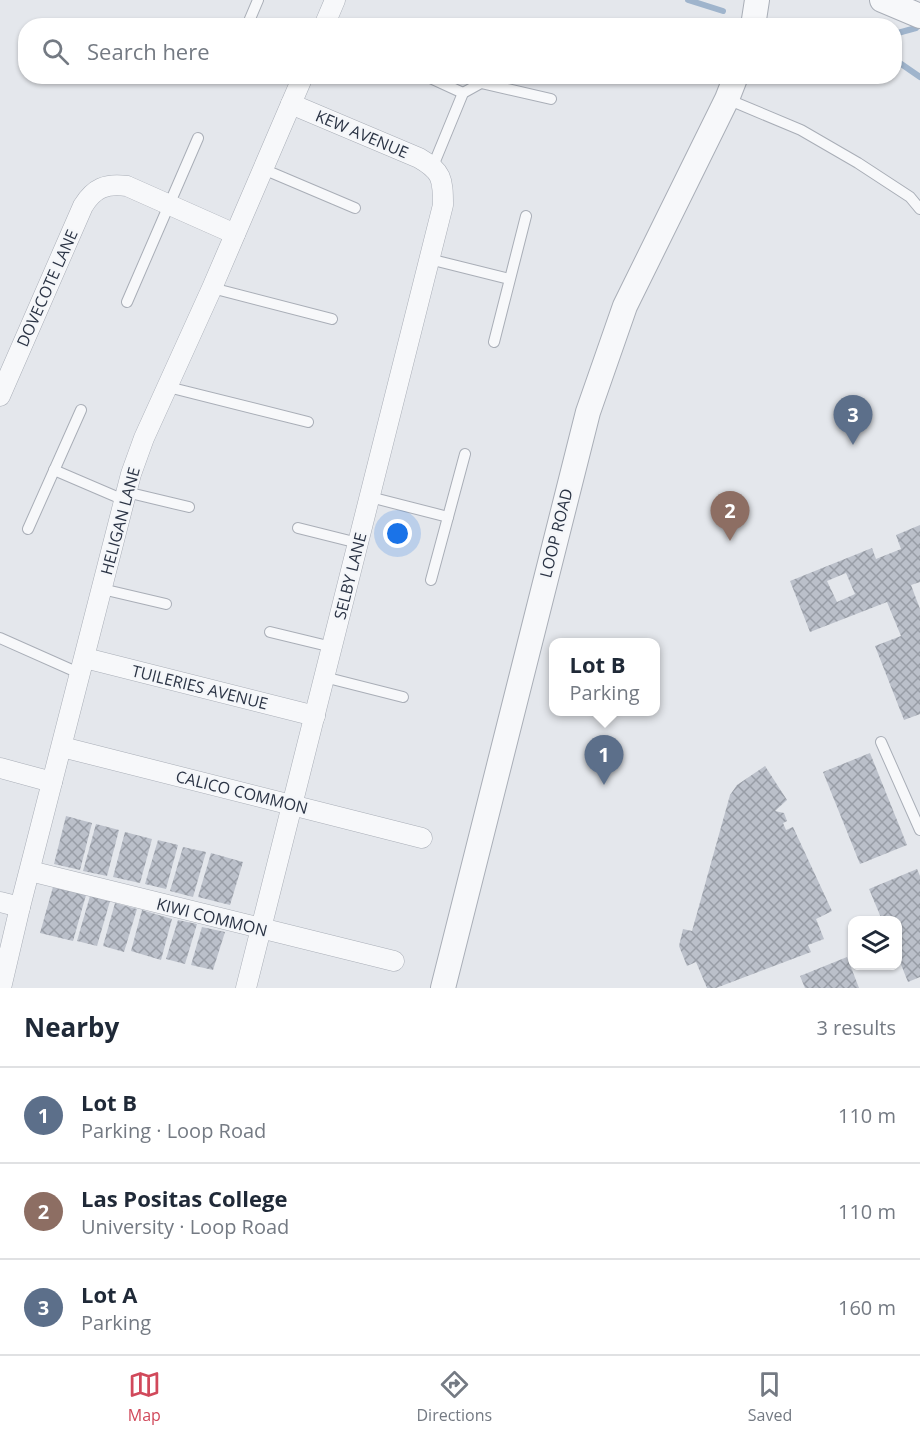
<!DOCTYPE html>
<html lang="en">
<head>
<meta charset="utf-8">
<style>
	body { margin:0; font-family:"Open Sans",sans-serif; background:#f6f6f7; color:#1f2937 }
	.controls { position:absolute; right:18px; bottom:18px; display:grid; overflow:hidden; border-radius:12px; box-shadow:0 2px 4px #0004 }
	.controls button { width:54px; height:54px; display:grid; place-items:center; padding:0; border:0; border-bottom:2px solid #e0e1e3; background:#fff; color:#1f2937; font:30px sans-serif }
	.you { position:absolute; left:398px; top:534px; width:21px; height:21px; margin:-15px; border:4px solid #fff; border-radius:50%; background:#1a73e8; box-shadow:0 0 0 9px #1a73e833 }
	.badge { display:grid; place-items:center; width:39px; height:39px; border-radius:50%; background:#d1495b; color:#fff; font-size:20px; font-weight:700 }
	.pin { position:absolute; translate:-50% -50px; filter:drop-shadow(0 2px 3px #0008) }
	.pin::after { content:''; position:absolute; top:32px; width:21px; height:18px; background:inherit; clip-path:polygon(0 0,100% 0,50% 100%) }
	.popup { position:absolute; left:549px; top:638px; width:111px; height:78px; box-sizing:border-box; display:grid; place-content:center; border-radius:12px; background:#fff; filter:drop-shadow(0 2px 4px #0005); font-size:20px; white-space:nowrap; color:#747a83 }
	.popup b { font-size:22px; color:#1f2937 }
	.popup::after { content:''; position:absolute; left:50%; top:100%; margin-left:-12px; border:12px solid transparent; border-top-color:#fff }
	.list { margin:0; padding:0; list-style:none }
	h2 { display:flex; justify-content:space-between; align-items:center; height:78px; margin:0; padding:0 24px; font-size:26px }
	h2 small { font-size:20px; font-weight:400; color:#747a83 }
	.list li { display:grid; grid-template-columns:39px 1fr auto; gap:18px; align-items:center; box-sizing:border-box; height:96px; padding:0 24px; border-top:2px solid #e0e1e3 }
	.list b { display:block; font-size:22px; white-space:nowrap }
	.list p { margin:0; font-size:20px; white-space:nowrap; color:#747a83 }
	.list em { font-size:20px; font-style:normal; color:#747a83 }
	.icon { flex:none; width:33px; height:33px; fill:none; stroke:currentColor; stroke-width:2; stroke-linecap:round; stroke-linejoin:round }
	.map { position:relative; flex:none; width:920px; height:988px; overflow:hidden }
	.search { position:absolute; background:#fff; box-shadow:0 2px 4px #0004; left:18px; right:18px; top:18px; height:66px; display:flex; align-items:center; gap:15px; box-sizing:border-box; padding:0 21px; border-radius:24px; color:#747a83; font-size:22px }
	.sheet { height:366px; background:#fff }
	nav { display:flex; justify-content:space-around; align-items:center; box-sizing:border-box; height:84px; border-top:2px solid #e0e1e3; background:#fff; font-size:16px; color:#747a83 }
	nav a { display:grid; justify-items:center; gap:3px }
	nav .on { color:#d1495b }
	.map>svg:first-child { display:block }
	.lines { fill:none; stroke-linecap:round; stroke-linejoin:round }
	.stream { stroke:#9fb4cc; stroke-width:6 }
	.building { fill:url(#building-cross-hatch); fill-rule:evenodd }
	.service-casing { stroke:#a9aeb7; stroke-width:12 }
	.minor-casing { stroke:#a9aeb7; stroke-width:21 }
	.tertiary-casing { stroke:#a9aeb7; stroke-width:26 }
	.service { stroke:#f7f8fa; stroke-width:10 }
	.minor { stroke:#f7f8fa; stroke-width:20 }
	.tertiary { stroke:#f7f8fa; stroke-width:24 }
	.labels { text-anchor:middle; stroke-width:4.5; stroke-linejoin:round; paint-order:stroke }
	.street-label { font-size:16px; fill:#2b3445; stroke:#f4f6f9 }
</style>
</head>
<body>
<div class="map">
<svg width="920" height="988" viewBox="0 0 920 988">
	<defs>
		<pattern id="building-cross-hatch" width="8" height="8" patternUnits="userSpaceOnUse" patternTransform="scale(1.5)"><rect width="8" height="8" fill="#bbc0ca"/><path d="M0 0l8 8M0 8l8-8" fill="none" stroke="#989da6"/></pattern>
	</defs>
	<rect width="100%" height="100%" fill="#e4e7ec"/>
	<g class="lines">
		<g class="stream">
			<path d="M688 0 723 11"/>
			<path d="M894 34 916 28"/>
			<path d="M894 59 920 77"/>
		</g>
	</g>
	<g class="building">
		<path d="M920 525V582L911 585 920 609V714L904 720 875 646 901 636 887 602 810 632 790 581 872 548 876 559 901 549 896 535ZM846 573 855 594 837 602 827 581Z"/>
		<path d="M870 753 907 845 860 864 823 772Z"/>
		<path d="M765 766 787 800 775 811 784 813 787 821 783 823 786 830 793 827 832 911 816 919 824 939 808 945 811 952 716 988H707L696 962 687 966 679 946 683 929 692 931 730 795 737 785Z"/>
		<path d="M66 816 92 823 80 870 54 864Z"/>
		<path d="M96 824 119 830 107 876 83 871Z"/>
		<path d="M125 832 152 839 140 883 113 877Z"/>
		<path d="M158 840 178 845 166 889 145 884Z"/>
		<path d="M183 847 206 852 193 897 170 891Z"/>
		<path d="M211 853 243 862 230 905 198 897Z"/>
		<path d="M917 869 920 876V977L908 982 898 957V920H882L869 889Z"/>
		<path d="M53 887 86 895 73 941 40 933Z"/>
		<path d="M90 896 110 901 97 946 77 941Z"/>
		<path d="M115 903 137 909 124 952 103 946Z"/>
		<path d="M142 910 172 919 161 960 131 951Z"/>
		<path d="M178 920 197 924 185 964 166 959Z"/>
		<path d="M202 927 225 932 213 970 191 965Z"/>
		<path d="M847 957 859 988H805L800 976Z"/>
	</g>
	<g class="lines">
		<defs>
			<g id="service">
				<path d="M247 26 258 0"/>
				<path d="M426 76 463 93"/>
				<path d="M727 99 801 130 858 163 910 197 920 209"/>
				<path d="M433 166 463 93 481 83 551 99"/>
				<path d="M263 169 355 208"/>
				<path d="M429 259 509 279"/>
				<path d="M212 288 332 319"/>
				<path d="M127 302 198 138"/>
				<path d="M494 342 526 216"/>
				<path d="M168 387 308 422"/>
				<path d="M54 470 124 500"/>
				<path d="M126 492 189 507"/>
				<path d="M370 497 448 517"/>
				<path d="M298 528 358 543"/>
				<path d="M28 529 81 410"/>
				<path d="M431 580 465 454"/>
				<path d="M102 589 166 604"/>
				<path d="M270 632 332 647"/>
				<path d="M0 638 81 674"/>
				<path d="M324 677 403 697"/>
				<path d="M881 742 920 830"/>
			</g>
			<g id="minor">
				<path d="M324 26 335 0"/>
				<path d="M0 396 83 206C94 188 106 183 127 186L235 234"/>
				<path d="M85 658 315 716"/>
				<path d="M62 747 422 838"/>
				<path d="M0 768 52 782"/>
				<path d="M30 871 394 961"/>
				<path d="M0 902 20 907"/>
				<path d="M1 988 20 907 131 474 144 438 212 288 303 76"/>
				<path d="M246 988 443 205C443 179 442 171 419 158L291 104"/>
			</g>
			<g id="tertiary">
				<path d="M882 0 920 16"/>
				<path d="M753 26 757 0"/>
				<path d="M443 988 588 412 625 306 727 99 736 76"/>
			</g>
		</defs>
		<use href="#service" class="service-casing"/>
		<use href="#minor" class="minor-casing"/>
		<use href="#tertiary" class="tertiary-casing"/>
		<use href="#service" class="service"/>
		<use href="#minor" class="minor"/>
		<use href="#tertiary" class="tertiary"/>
	</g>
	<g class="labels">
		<g class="street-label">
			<text transform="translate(362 134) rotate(23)" y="6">KEW AVENUE</text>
			<text transform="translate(47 288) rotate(-66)" y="6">DOVECOTE LANE</text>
			<text transform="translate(120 521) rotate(-75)" y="6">HELIGAN LANE</text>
			<text transform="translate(556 533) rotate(-76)" y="6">LOOP ROAD</text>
			<text transform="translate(350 576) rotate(-76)" y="6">SELBY LANE</text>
			<text transform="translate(200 687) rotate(14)" y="6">TUILERIES AVENUE</text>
			<text transform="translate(242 792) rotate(14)" y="6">CALICO COMMON</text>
			<text transform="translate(212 917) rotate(14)" y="6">KIWI COMMON</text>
		</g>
	</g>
</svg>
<div class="controls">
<button><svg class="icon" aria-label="layers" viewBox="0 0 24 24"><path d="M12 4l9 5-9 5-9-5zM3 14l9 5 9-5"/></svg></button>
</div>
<div class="you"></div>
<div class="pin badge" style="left:604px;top:785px;background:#5c6f8a">1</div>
<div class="popup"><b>Lot B</b>Parking</div>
<div class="pin badge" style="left:730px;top:541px;background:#8d6e63">2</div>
<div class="pin badge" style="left:853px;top:445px;background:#5c6f8a">3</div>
<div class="search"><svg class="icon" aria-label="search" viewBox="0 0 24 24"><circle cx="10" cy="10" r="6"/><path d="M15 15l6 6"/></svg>Search here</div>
</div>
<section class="sheet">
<h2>Nearby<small>3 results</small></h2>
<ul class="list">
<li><span class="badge" style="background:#5c6f8a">1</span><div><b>Lot B</b><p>Parking · Loop Road</p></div><em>110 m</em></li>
<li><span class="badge" style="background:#8d6e63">2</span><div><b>Las Positas College</b><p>University · Loop Road</p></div><em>110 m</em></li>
<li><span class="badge" style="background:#5c6f8a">3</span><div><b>Lot A</b><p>Parking</p></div><em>160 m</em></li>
</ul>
</section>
<nav>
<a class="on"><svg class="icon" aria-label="map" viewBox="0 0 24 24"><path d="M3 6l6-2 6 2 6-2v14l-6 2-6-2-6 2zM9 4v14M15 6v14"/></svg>Map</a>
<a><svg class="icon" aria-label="directions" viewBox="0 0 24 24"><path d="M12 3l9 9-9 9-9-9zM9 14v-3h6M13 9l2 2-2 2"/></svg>Directions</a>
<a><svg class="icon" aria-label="saved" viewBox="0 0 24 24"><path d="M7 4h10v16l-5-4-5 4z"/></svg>Saved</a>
</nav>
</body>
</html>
